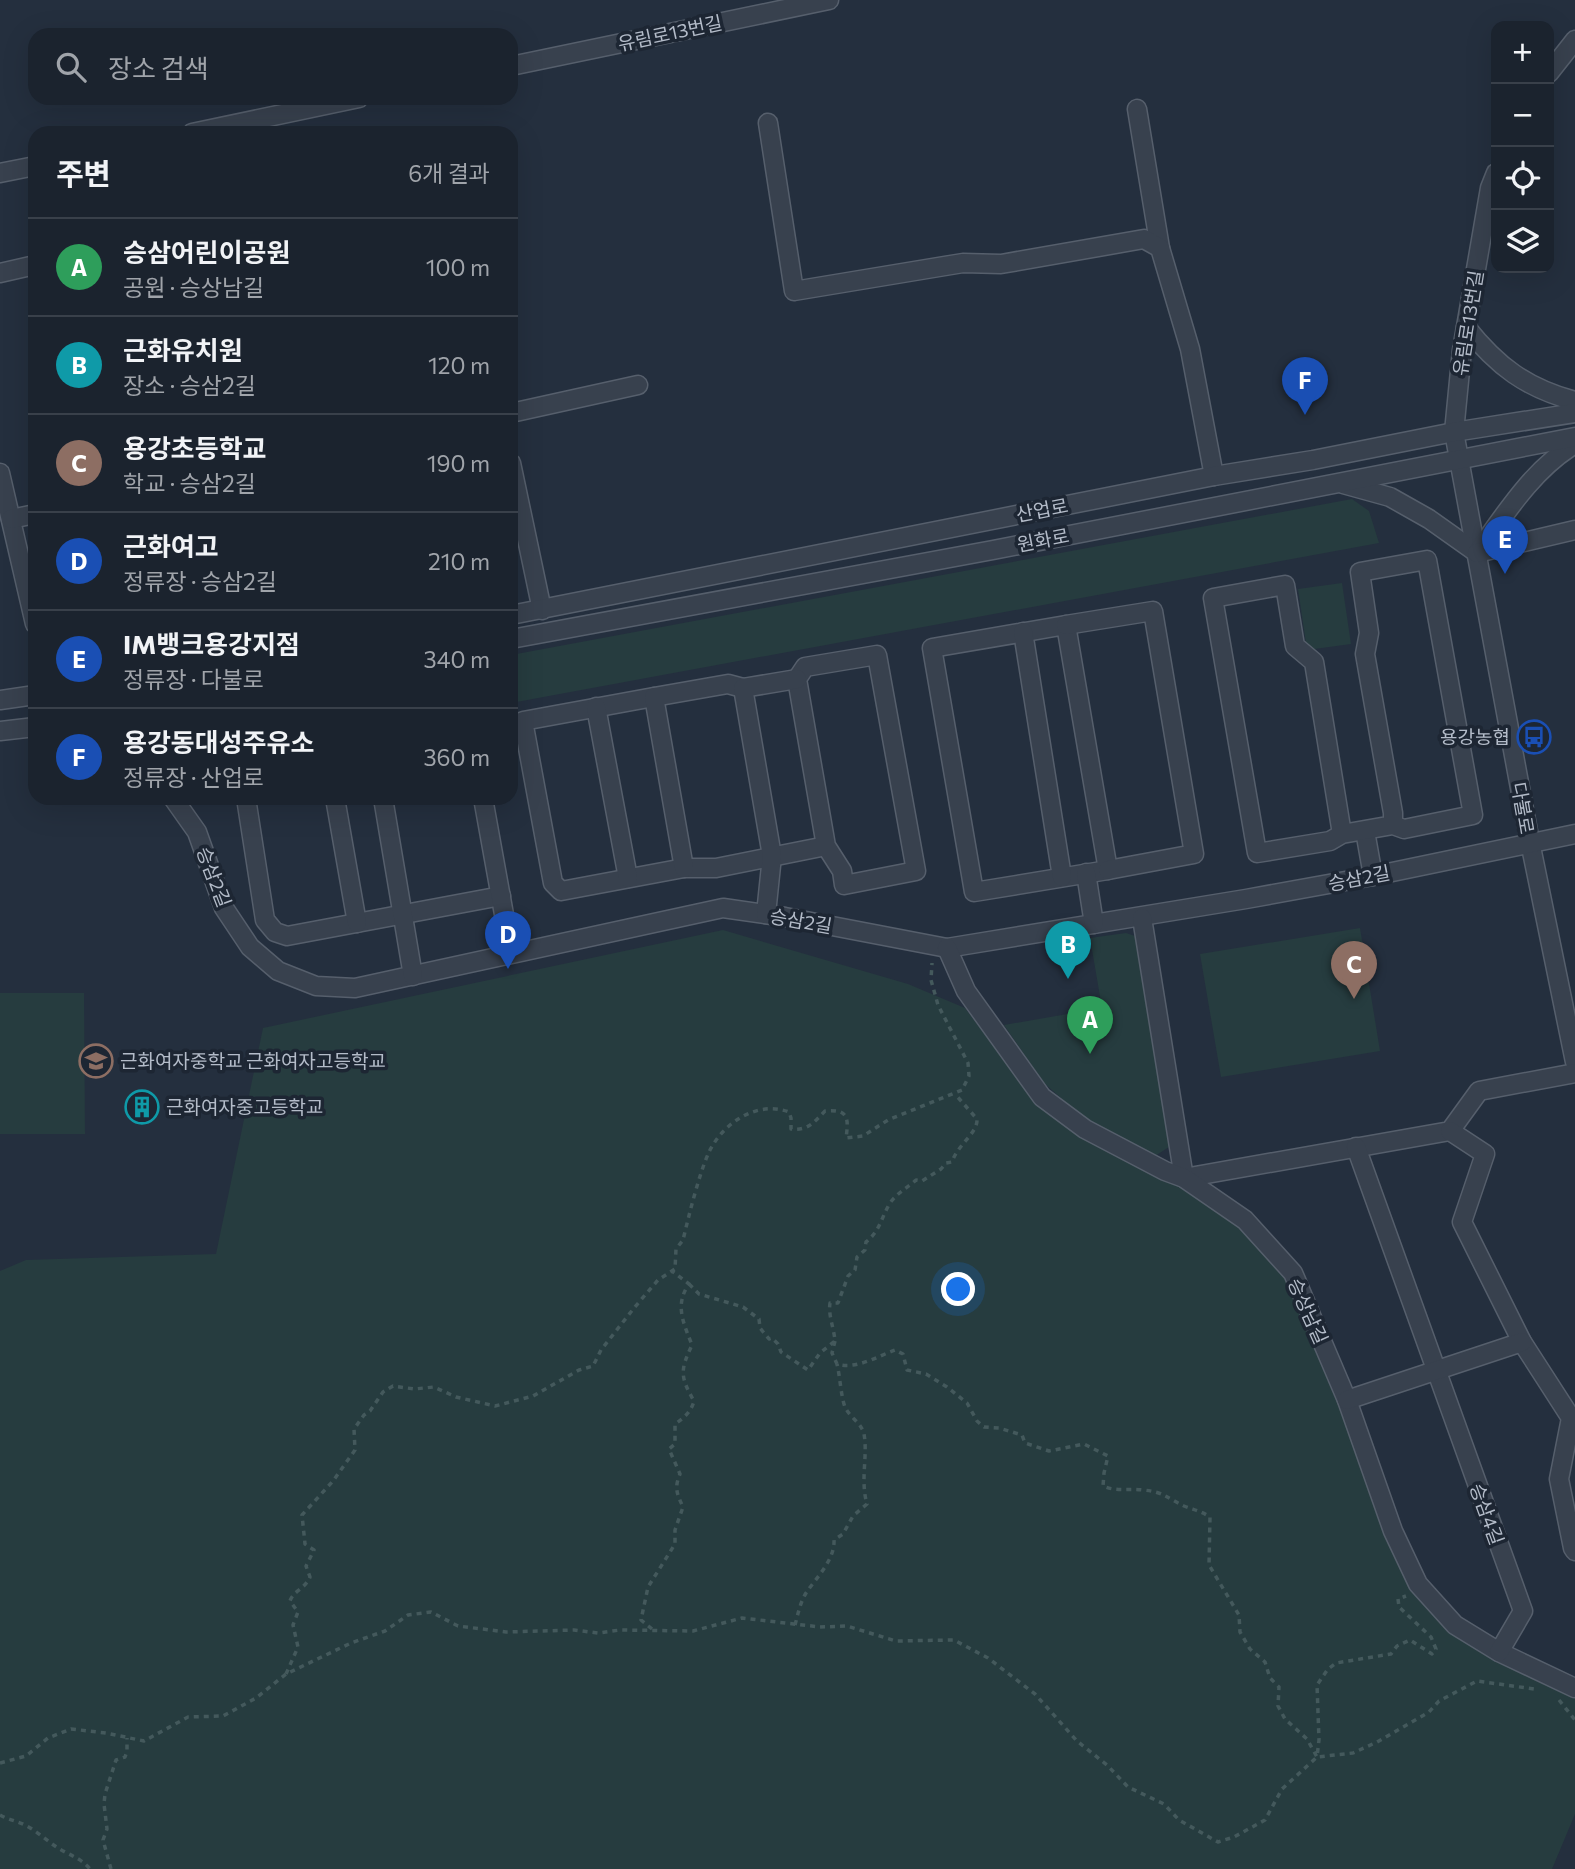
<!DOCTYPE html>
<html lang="ko">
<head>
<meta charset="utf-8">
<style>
	body { margin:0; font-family:Commissioner,"Noto Sans KR",sans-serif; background:#282f3a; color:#f1f3f6 }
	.controls { position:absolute; right:21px; top:21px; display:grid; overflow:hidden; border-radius:14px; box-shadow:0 7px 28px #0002 }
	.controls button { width:63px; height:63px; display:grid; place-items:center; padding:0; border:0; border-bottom:2px solid #39404a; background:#1b232e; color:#f1f3f6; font:35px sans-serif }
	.you { position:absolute; left:959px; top:1290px; width:24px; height:24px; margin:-18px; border:5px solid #fff; border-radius:50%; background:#1a73e8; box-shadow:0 0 0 10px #1a73e833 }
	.badge { display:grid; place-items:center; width:46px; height:46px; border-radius:50%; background:#db2777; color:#fff; font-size:23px; font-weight:700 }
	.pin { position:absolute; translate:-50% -58px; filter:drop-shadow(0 2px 4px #0008) }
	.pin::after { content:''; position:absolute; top:37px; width:24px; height:21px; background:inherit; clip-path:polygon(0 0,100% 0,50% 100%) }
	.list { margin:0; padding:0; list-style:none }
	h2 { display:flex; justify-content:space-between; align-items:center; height:91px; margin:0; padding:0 28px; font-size:30px }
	h2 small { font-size:23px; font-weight:400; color:#a0a4aa }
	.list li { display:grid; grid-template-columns:46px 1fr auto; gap:21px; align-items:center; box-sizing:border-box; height:98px; padding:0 28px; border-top:2px solid #39404a }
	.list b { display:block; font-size:26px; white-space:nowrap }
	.list p { margin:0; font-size:23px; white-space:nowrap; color:#a0a4aa }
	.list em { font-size:23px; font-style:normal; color:#a0a4aa }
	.icon { flex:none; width:38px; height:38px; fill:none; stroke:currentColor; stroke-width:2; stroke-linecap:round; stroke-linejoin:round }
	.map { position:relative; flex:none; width:1575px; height:1869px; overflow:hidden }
	.search { position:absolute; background:#1b232e; box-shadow:0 7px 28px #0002; left:28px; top:28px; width:490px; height:77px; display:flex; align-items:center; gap:18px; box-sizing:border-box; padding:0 24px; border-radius:21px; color:#a0a4aa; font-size:26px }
	.panel { position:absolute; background:#1b232e; box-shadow:0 7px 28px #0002; left:28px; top:126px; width:490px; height:679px; border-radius:21px }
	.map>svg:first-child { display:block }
	.green { fill:#263c3f }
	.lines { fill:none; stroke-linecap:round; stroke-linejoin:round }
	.minor-casing { stroke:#565f6c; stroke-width:21 }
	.path { stroke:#44595c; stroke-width:3.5; stroke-dasharray:5 5; stroke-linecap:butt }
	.minor { stroke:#38414e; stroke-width:18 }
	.labels { text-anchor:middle; stroke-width:7; stroke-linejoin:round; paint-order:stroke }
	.street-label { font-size:19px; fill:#b4bcc9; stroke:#1d2633 }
	.poi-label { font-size:19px; fill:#b4bcc9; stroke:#1d2633; text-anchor:start }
</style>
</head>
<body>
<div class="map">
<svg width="1575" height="1869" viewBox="0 0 1575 1869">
	<rect width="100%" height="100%" fill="#242f3e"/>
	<g class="green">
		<path d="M1352 499 1369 511 1379 543 511 703V655Z"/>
		<path d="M1342 583 1351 644 1307 650 1298 589Z"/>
		<path d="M1360 928 1380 1051 1221 1077 1200 954Z"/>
		<path d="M723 930 908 984 965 1008 1038 1105 1243 1222 1281 1267 1411 1581 1455 1625 1575 1689V1814L1552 1869H0V1271L26 1260 216 1254 263 1028Z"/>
		<path d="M1126 933 1135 936 1172 1145 1152 1158 1088 1122 1044 1083 1004 1025 1102 1008 1090 938Z"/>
		<path d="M0 993H84L85 1134H0Z"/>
	</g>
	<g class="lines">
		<defs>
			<g id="minor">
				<path d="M511 66 829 0"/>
				<path d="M1549 73 1575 40"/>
				<path d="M1137 109 1160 248"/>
				<path d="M768 123 794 291 963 263 1001 264 1144 239 1160 248 1190 349 1214 476"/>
				<path d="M192 133 359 98"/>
				<path d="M0 173 35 166"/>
				<path d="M1496 173 1490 188 1462 350 1454 432 1530 842 1575 1062"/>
				<path d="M0 273 35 265"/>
				<path d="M1466 327C1497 366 1526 388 1575 401"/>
				<path d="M511 413 638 385"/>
				<path d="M511 463 542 610"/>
				<path d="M0 473 35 624"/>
				<path d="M1343 484 1390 497 1429 519 1477 553"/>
				<path d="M11 519 35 514"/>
				<path d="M1477 553C1505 514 1533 469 1575 444"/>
				<path d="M1477 553 1575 530"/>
				<path d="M511 615 1214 476 1313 460 1454 432 1575 413"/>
				<path d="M1066 625 1108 870 974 892 932 648Z"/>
				<path d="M1066 625 1153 611 1194 854 1108 870"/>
				<path d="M1023 632 1062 877"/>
				<path d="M511 639 993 550 1575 437"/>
				<path d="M654 697 523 721 553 883 561 891 684 868H716L826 846 797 679 805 667 877 655 916 871 844 885 842 871 826 846"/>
				<path d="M0 700 35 695"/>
				<path d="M596 707 628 878"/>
				<path d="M0 731 35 727"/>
				<path d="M173 798 197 832 224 908 250 947 278 971 316 986 355 988 723 908 785 917 947 948 1246 899 1373 876 1575 834"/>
				<path d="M246 798 265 920 275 932 287 936 501 896"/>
				<path d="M335 798 357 923"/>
				<path d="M383 798 413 976"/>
				<path d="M483 798 505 920"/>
				<path d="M1365 831 1373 876"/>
				<path d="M1342 834 1330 841 1257 853 1213 598 1285 585 1295 646 1314 662 1342 834 1393 825 1404 829 1473 815 1427 560 1360 572 1369 633 1365 654 1393 813V825"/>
				<path d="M684 868 654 697 728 684 743 688"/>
				<path d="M1086 873 1094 924"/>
				<path d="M766 914 772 856 743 688 797 679"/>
				<path d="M1142 918 1184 1178 1450 1131 1479 1091 1575 1073"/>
				<path d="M947 948 966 991 1042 1097 1085 1129 1165 1171 1184 1178 1245 1220 1293 1273 1347 1400 1393 1531 1418 1584 1455 1625 1499 1652 1575 1688"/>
				<path d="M1450 1131 1485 1154 1462 1222 1522 1342 1571 1418 1559 1479 1573 1548 1575 1551"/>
				<path d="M1356 1147 1523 1611 1499 1652"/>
				<path d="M1347 1400 1522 1342"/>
			</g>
		</defs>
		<use href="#minor" class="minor-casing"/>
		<g class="path">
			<path d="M689 1284 699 1294 743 1307 759 1319 760 1328 769 1339 772 1338 778 1344 781 1352 808 1370 820 1353 835 1341C834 1328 828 1315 830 1303H838L848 1276 855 1270 857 1257 865 1250 866 1242C880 1231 881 1218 890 1203 897 1193 907 1188 916 1180L922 1181 941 1169 946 1163 952 1162C958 1144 978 1133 977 1119L955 1094"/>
			<path d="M835 1341 832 1353 837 1364C856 1370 878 1356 895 1350L903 1354 907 1370 926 1374 947 1387 967 1403 977 1421 984 1427 999 1428 1022 1435 1025 1443 1049 1451 1084 1444 1108 1456 1104 1473 1103 1486C1116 1492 1129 1488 1143 1490 1164 1492 1167 1498 1184 1506 1194 1510 1201 1511 1210 1517L1209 1565 1239 1615 1240 1632 1250 1649 1265 1662 1270 1678 1279 1687 1278 1706 1285 1719 1307 1739 1317 1757 1319 1740 1317 1685 1328 1669 1336 1663 1391 1654 1397 1646 1410 1640 1432 1654 1436 1649 1431 1637 1399 1607 1398 1599 1406 1596"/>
			<path d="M795 1625C798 1614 800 1603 806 1593 816 1578 835 1560 834 1540L843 1534 853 1516 867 1504C860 1480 868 1456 864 1434 861 1422 850 1418 845 1407 841 1397 840 1376 837 1364"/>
			<path d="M652 1629 641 1620 648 1587 675 1544V1530L683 1507C677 1494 674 1488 680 1474L669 1449 675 1444V1424C684 1418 691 1412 694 1401 680 1377 680 1370 692 1345 684 1324 674 1305 689 1284L672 1271"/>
			<path d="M286 1674 298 1647 293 1625 298 1612 290 1601C293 1591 305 1589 310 1577L306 1566 314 1550 305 1544 302 1515 333 1481 355 1450 354 1429 364 1415 370 1411 383 1392 393 1386 414 1389 434 1387 456 1397 495 1406 533 1396 579 1370 593 1366 601 1350 634 1308 658 1280 675 1269 676 1249 683 1240C689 1215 699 1174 709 1152 723 1123 757 1100 789 1112L791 1118V1129C808 1131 814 1122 825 1111 848 1109 849 1117 846 1138L863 1136 888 1120 962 1090 969 1076 968 1063 938 1005 931 980 932 963"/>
			<path d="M1559 1700 1575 1720"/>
			<path d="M0 1763 26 1756 48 1738 71 1729 106 1733 144 1741 188 1717 223 1716 256 1698 286 1674 351 1643 385 1631 408 1615 431 1612 458 1626 506 1632 574 1630 598 1633 620 1630 693 1631 742 1618 820 1627 847 1626 896 1641 954 1640 988 1658 1035 1694 1077 1741 1107 1765 1128 1787 1164 1804 1179 1820 1218 1842 1234 1837 1265 1820 1282 1789 1317 1757 1353 1753 1377 1742 1429 1712 1439 1701 1477 1681 1534 1689"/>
			<path d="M0 1815C9 1820 17 1821 25 1825 37 1831 47 1841 58 1848 69 1855 81 1858 90 1869"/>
			<path d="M111 1869 103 1840 107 1829 104 1804 105 1794 116 1760 125 1757 127 1751V1738"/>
		</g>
		<use href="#minor" class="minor"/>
	</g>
	<defs>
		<symbol id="bus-ring" viewBox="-11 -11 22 22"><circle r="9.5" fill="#1d2633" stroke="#1a4fb4" stroke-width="1.5"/><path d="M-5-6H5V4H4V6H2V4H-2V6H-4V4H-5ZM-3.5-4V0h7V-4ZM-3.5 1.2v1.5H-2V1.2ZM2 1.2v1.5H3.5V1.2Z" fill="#1a4fb4"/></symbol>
		<symbol id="school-ring" viewBox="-11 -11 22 22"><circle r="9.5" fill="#1d2633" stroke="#8d6e63" stroke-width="1.5"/><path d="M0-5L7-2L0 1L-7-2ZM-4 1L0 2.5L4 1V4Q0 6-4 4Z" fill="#8d6e63"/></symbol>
		<symbol id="building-ring" viewBox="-11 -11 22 22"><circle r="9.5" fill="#1d2633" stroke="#0f9aa8" stroke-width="1.5"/><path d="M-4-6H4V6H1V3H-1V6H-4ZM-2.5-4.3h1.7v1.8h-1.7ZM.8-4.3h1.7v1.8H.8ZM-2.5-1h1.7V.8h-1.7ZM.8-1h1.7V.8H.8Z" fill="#0f9aa8"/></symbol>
	</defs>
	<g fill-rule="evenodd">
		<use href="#bus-ring" x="1515" y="718" width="38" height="38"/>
		<use href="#school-ring" x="77" y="1042" width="38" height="38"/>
		<use href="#building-ring" x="123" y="1088" width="38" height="38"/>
	</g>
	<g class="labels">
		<g class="street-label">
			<text transform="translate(670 33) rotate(-12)" y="7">유림로13번길</text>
			<text transform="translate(1468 323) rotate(-81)" y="7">유림로13번길</text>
			<text transform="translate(1042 510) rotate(-11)" y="7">산업로</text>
			<text transform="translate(1043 540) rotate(-11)" y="7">원화로</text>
			<text transform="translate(1523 808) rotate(80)" y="7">다불로</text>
			<text transform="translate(214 877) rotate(69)" y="7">승삼2길</text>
			<text transform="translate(1359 878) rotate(-11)" y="7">승삼2길</text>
			<text transform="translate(801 921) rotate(10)" y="7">승삼2길</text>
			<text transform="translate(1308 1311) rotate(66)" y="7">승상남길</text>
			<text transform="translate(1487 1514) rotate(70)" y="7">승삼4길</text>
		</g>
		<g class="poi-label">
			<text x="1510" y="744" text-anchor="end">용강농협</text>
			<text x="120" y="1068">근화여자중학교 근화여자고등학교</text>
			<text x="166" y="1114">근화여자중고등학교</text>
		</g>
	</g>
</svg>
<div class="controls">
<button>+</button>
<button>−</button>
<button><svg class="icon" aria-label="locate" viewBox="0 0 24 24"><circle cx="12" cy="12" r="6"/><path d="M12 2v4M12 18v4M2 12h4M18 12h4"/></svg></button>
<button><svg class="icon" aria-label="layers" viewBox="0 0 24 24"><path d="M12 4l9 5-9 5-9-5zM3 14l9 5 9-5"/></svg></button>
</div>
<div class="you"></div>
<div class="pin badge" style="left:1090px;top:1054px;background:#2e9e5b">A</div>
<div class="pin badge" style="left:1068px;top:979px;background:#0f9aa8">B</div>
<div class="pin badge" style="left:1354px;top:999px;background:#8d6e63">C</div>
<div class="pin badge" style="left:508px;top:969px;background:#1a4fb4">D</div>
<div class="pin badge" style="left:1505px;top:574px;background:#1a4fb4">E</div>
<div class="pin badge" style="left:1305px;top:415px;background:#1a4fb4">F</div>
<div class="search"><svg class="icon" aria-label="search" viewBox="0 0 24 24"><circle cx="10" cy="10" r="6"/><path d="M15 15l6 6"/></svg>장소 검색</div>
<section class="panel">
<h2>주변<small>6개 결과</small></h2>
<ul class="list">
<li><span class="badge" style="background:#2e9e5b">A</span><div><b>승삼어린이공원</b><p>공원 · 승상남길</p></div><em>100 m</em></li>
<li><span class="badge" style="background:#0f9aa8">B</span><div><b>근화유치원</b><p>장소 · 승삼2길</p></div><em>120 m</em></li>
<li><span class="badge" style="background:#8d6e63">C</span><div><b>용강초등학교</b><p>학교 · 승삼2길</p></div><em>190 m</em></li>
<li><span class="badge" style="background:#1a4fb4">D</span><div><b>근화여고</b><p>정류장 · 승삼2길</p></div><em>210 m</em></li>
<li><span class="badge" style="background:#1a4fb4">E</span><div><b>IM뱅크용강지점</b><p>정류장 · 다불로</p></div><em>340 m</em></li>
<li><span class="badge" style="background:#1a4fb4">F</span><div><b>용강동대성주유소</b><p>정류장 · 산업로</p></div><em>360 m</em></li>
</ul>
</section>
</div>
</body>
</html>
